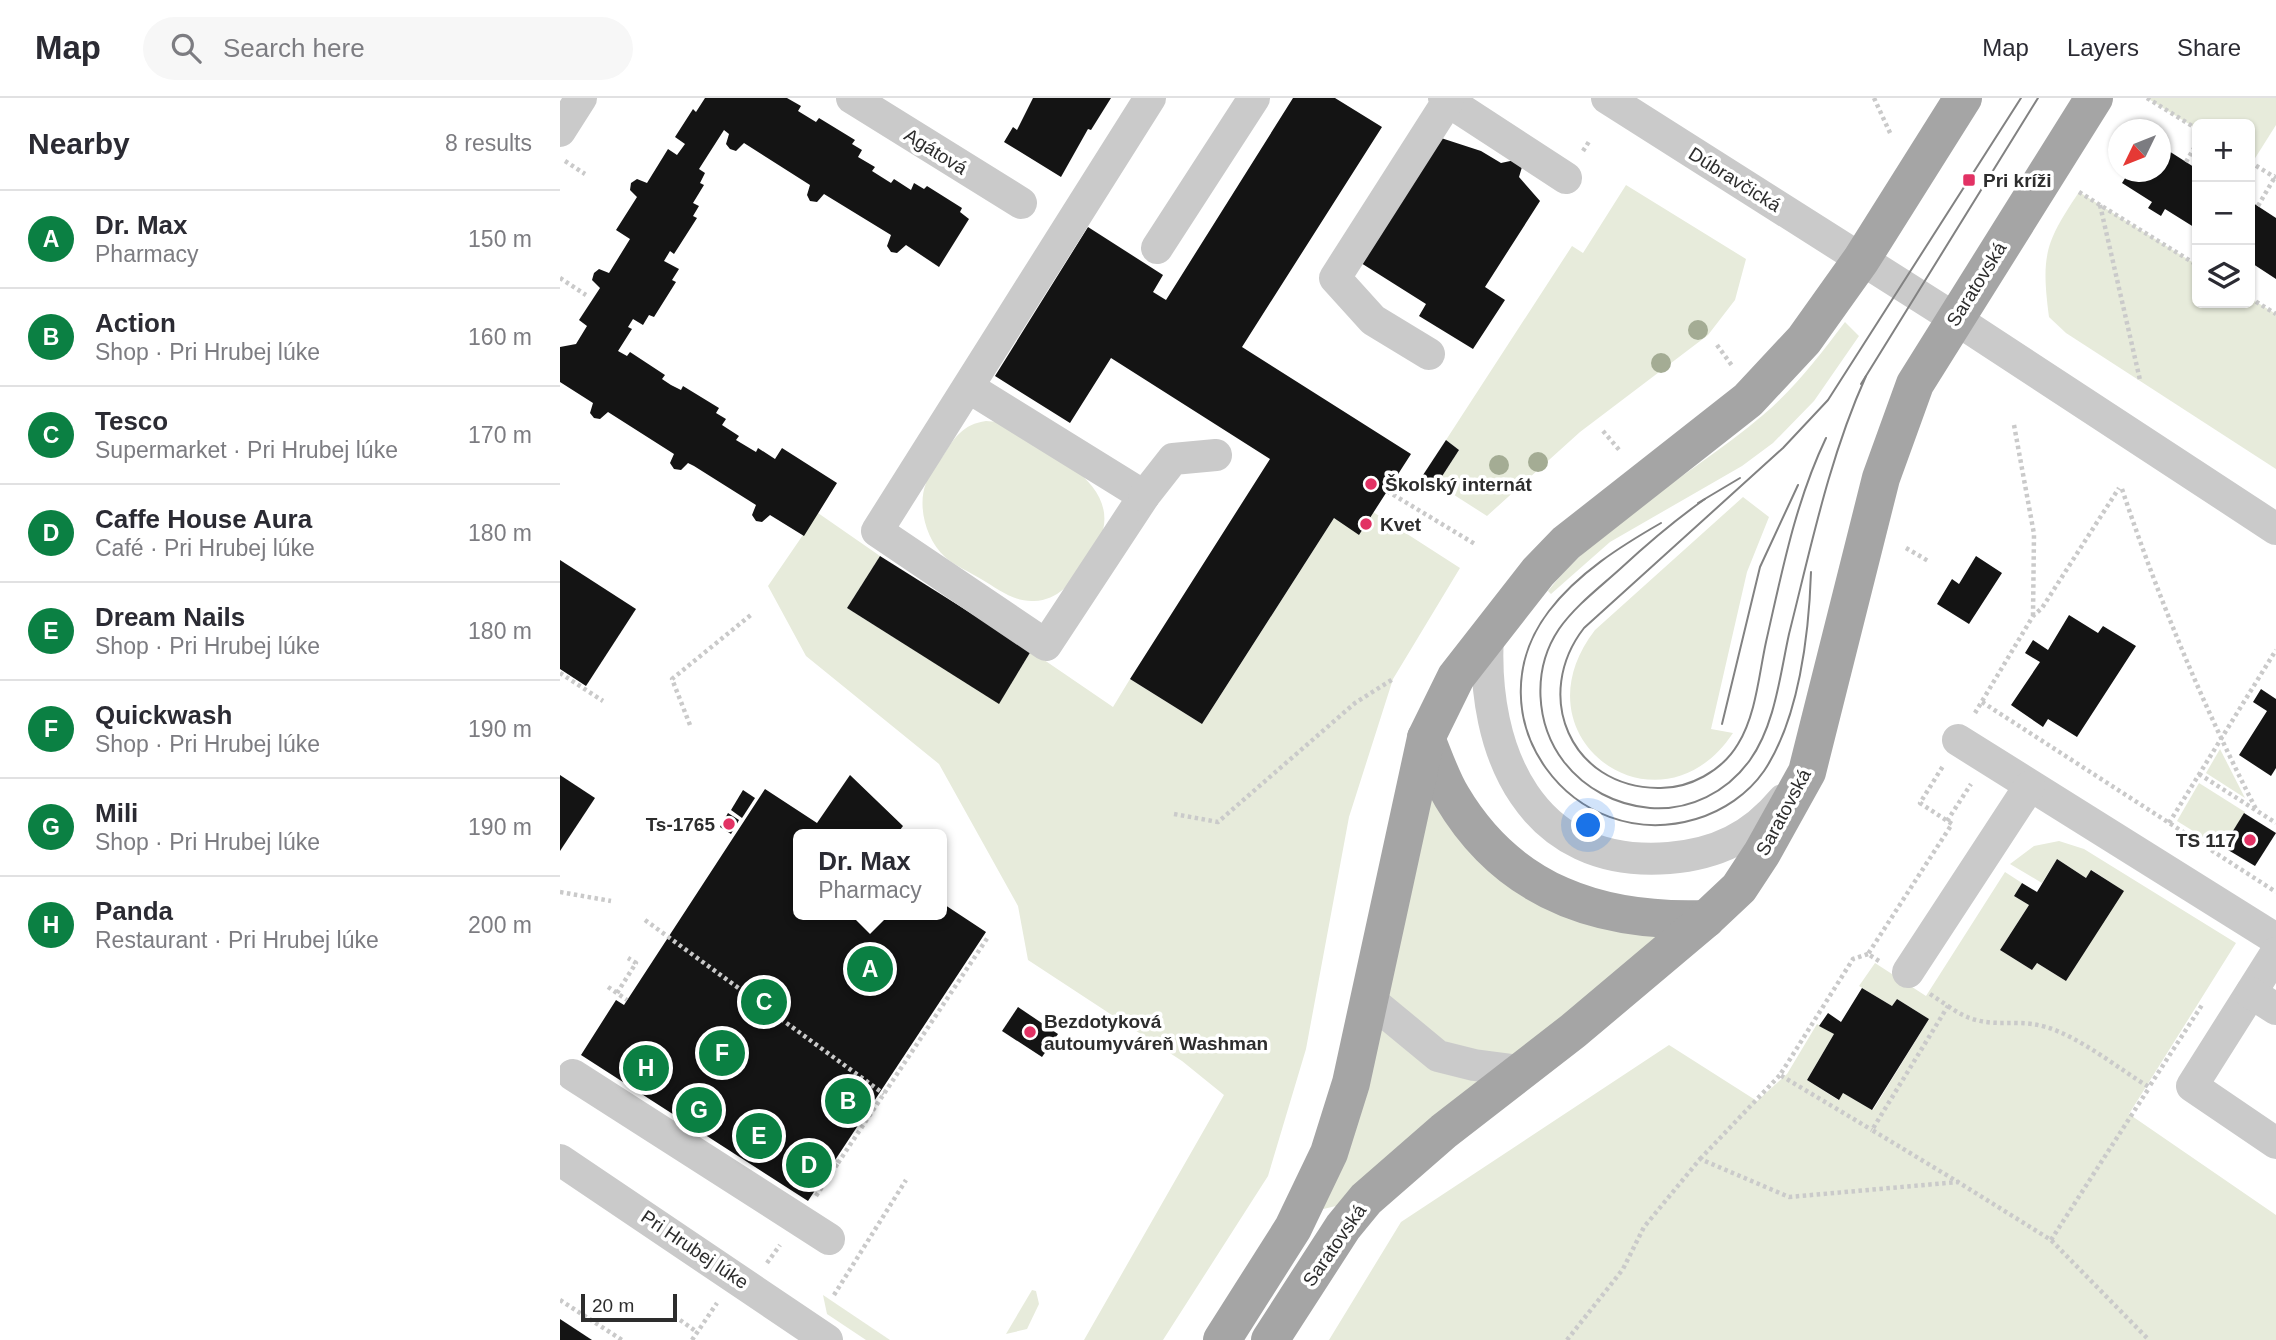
<!DOCTYPE html>
<html lang="en">
<head>
<meta charset="utf-8">
<style>
	body { margin:0; font-family:Arial,sans-serif; background:#f7f7f7; color:#2b2b33 }
	.controls { position:absolute; right:21px; top:21px; display:grid; overflow:hidden; border-radius:10px; box-shadow:0 2px 5px #0004 }
	.controls button { width:63px; height:63px; display:grid; place-items:center; padding:0; border:0; border-bottom:2px solid #e1e1e2; background:#fff; color:#2b2b33; font:35px sans-serif }
	.compass { position:absolute; left:1548px; top:21px; width:63px; height:63px; border-radius:50%; background:#fff; box-shadow:0 2px 5px #0004; rotate:227deg }
	.scale { position:absolute; left:21px; bottom:18px; width:96px; box-sizing:border-box; padding-left:7px; border:4px solid #2d2d2d; border-top:0; font-size:19px; line-height:24px; white-space:nowrap; color:#2d2d2d; -webkit-text-stroke:5px #fff; paint-order:stroke }
	.you { position:absolute; left:1029px; top:728px; width:24px; height:24px; margin:-18px; border:5px solid #fff; border-radius:50%; background:#1a73e8; box-shadow:0 0 0 10px #1a73e833 }
	.badge { display:grid; place-items:center; width:46px; height:46px; border-radius:50%; background:#0b8043; color:#fff; font-size:23px; font-weight:700 }
	.pin { position:absolute; translate:-50% -50%; border:4px solid #fff; box-shadow:0 2px 7px #0006 }
	.popup { position:absolute; left:233px; top:731px; width:154px; height:91px; box-sizing:border-box; display:grid; place-content:center; border-radius:10px; background:#fff; filter:drop-shadow(0 2px 5px #0005); font-size:23px; white-space:nowrap; color:#7c7c81 }
	.popup b { font-size:26px; color:#2b2b33 }
	.popup::after { content:''; position:absolute; left:50%; top:100%; margin-left:-14px; border:14px solid transparent; border-top-color:#fff }
	.list { margin:0; padding:0; list-style:none }
	h2 { display:flex; justify-content:space-between; align-items:center; height:91px; margin:0; padding:0 28px; font-size:30px }
	h2 small { font-size:23px; font-weight:400; color:#7c7c81 }
	.list li { display:grid; grid-template-columns:46px 1fr auto; gap:21px; align-items:center; box-sizing:border-box; height:98px; padding:0 28px; border-top:2px solid #e1e1e2 }
	.list b { display:block; font-size:26px; white-space:nowrap }
	.list p { margin:0; font-size:23px; white-space:nowrap; color:#7c7c81 }
	.list em { font-size:23px; font-style:normal; color:#7c7c81 }
	.icon { flex:none; width:38px; height:38px; fill:none; stroke:currentColor; stroke-width:2; stroke-linecap:round; stroke-linejoin:round }
	.map { position:relative; flex:none; width:1716px; height:1242px; overflow:hidden }
	header { display:flex; align-items:center; gap:42px; box-sizing:border-box; height:98px; padding:0 35px; background:#fff; border-bottom:2px solid #e1e1e2 }
	header strong { font-size:33px }
	nav { display:flex; gap:38px; margin-inline-start:auto; font-size:24px }
	.search { width:490px; height:63px; background:#f7f7f7; display:flex; align-items:center; gap:18px; box-sizing:border-box; padding:0 24px; border-radius:38px; color:#7c7c81; font-size:26px }
	main { display:flex }
	aside { flex:1; background:#fff }
	.map>svg:first-child { display:block }
	.green { fill:#e7ebdb }
	.building { fill:#141414 }
	.lines { fill:none; stroke-linecap:round; stroke-linejoin:round }
	.path { stroke:#cacaca; stroke-width:4.5; stroke-dasharray:3.5 3.5; stroke-linecap:butt }
	.minor { stroke:#cacaca; stroke-width:32 }
	.major { stroke:#a5a5a5; stroke-width:38 }
	.tram { stroke:#828282; stroke-width:2 }
	.tree { fill:#a4ac94 }
	.poi-dot { fill:#e23264; stroke:#fff; stroke-width:2.5 }
	.labels { text-anchor:middle; stroke-width:7; stroke-linejoin:round; paint-order:stroke }
	.street-label { font-size:19px; fill:#2d2d2d; stroke:#fff }
	.poi-label { font-size:19px; font-weight:bold; fill:#2d2d2d; stroke:#fff; text-anchor:start }
</style>
</head>
<body>
<header>
<strong>Map</strong>
<div class="search"><svg class="icon" aria-label="search" viewBox="0 0 24 24"><circle cx="10" cy="10" r="6"/><path d="M15 15l6 6"/></svg>Search here</div>
<nav><a>Map</a><a>Layers</a><a>Share</a></nav>
</header>
<main>
<aside>
<h2>Nearby<small>8 results</small></h2>
<ul class="list">
<li><span class="badge">A</span><div><b>Dr. Max</b><p>Pharmacy</p></div><em>150 m</em></li>
<li><span class="badge">B</span><div><b>Action</b><p>Shop · Pri Hrubej lúke</p></div><em>160 m</em></li>
<li><span class="badge">C</span><div><b>Tesco</b><p>Supermarket · Pri Hrubej lúke</p></div><em>170 m</em></li>
<li><span class="badge">D</span><div><b>Caffe House Aura</b><p>Café · Pri Hrubej lúke</p></div><em>180 m</em></li>
<li><span class="badge">E</span><div><b>Dream Nails</b><p>Shop · Pri Hrubej lúke</p></div><em>180 m</em></li>
<li><span class="badge">F</span><div><b>Quickwash</b><p>Shop · Pri Hrubej lúke</p></div><em>190 m</em></li>
<li><span class="badge">G</span><div><b>Mili</b><p>Shop · Pri Hrubej lúke</p></div><em>190 m</em></li>
<li><span class="badge">H</span><div><b>Panda</b><p>Restaurant · Pri Hrubej lúke</p></div><em>200 m</em></li>
</ul>
</aside>
<div class="map">
<svg width="1716" height="1242" viewBox="0 0 1716 1242">
	<rect width="100%" height="100%" fill="#fff"/>
	<g class="green">
		<path d="M1587 0H1716V27L1692 65 1690 26H1637V31Z"/>
		<path d="M1066 87 1186 161 1175 202 1148 237 1020 334 927 418 877 386 899 352 886 342 1012 148 1023 155Z"/>
		<path d="M1519 94 1637 167V205H1690V200L1716 216V371L1506 235 1489 219C1481 157 1485 145 1519 94Z"/>
		<path d="M1285 224 1299 238 1254 303 1213 345 1182 368 1050 444 991 496 988 493C1045 421 1134 376 1203 317 1235 290 1260 257 1285 224Z"/>
		<path d="M426 323 438 324C492 357 586 392 524 467 510 485 499 502 474 503 454 504 438 491 421 481 410 474 395 468 385 459 366 442 357 408 366 385 369 375 377 366 383 358 394 340 403 326 426 323Z"/>
		<path d="M1183 399 1209 419 1187 474 1151 631 1173 635C1100 745 951 641 1035 532Z"/>
		<path d="M813 414 900 470 833 581 789 719 746 951 708 1078 603 1242H524L664 997 622 963 468 862 458 808 379 666 246 558 208 488 258 415 320 458 287 510 439 605 471 553 553 609 570 581 642 626 774 420Z"/>
		<path d="M866 640 962 775 1146 821 806 1101 759 1112Z"/>
		<path d="M1660 651 1685 700 1646 675Z"/>
		<path d="M1639 685 1685 714 1662 751 1617 723Z"/>
		<path d="M1499 743 1524 751 1676 845 1569 1016 1716 1117V1242H769L841 1124 1109 947 1197 1003 1227 976 1257 926 1274 936 1247 982 1278 1002 1283 995 1313 1012 1369 921 1337 901 1332 908 1299 888 1315 865 1366 898 1445 774 1462 785 1454 798 1469 807 1440 852 1472 872 1477 865 1506 883 1563 793 1532 772 1526 780 1497 761 1482 785 1450 766 1474 748Z"/>
		<path d="M472 1192 476 1193 479 1206 467 1231 446 1236Z"/>
		<path d="M263 1197 330 1242H306L267 1216Z"/>
	</g>
	<g class="building">
		<path d="M145 0H227L241 8 238 13 256 24 259 20 295 42 292 46 302 52 298 59 315 69 312 73 331 85 334 81 351 92 354 85 364 91 367 88 402 110 400 114 409 121 379 169 346 147 337 155 331 154 327 148 331 137 264 96 257 104 250 103 247 97 250 87 184 45 176 53 170 51 166 46 169 36 164 32 139 71 145 75 140 85 144 87 133 105 139 108 133 118 137 120 114 156 110 153 104 163 119 171 112 182 116 184 94 219 89 217 83 227 73 221 68 229 72 231 58 253 67 258 70 254 105 277 102 281 111 287 121 292 123 288 159 310 156 315 166 321 162 327 179 338 176 342 196 354 198 350 215 361 222 350 277 385 244 438 210 417 202 424 196 423 192 417 196 407 134 368 128 365 121 372 114 371 110 365 114 356 48 314 40 321 34 320 30 315 33 305 0 284V249L16 246 27 228 19 222 40 190 32 182 34 175 39 171 49 175 70 141 56 132 77 99 70 92 71 85 77 81 87 85 108 51 117 57 125 46 115 39 133 11 136 14Z"/>
		<path d="M473 0H551L531 32 528 31 501 79 444 44 453 29 457 32Z"/>
		<path d="M733 0H775L822 29 682 249 851 356 799 437 774 420 642 626 570 581 710 361 551 260 510 325 435 278 528 129 603 177 593 194 606 202Z"/>
		<path d="M878 39 921 53 941 65 955 62 962 69 959 79 980 103 925 189 945 202 913 251 859 218 866 206 801 165Z"/>
		<path d="M1601 48 1637 71V131L1605 111 1601 118 1588 110 1592 104 1562 85 1569 74H1601Z"/>
		<path d="M1690 103 1716 120V181L1690 164Z"/>
		<path d="M886 342 899 352 877 386 863 377Z"/>
		<path d="M320 458 471 553 439 606 287 510Z"/>
		<path d="M1416 458 1442 475 1409 526 1377 506 1392 481 1399 486Z"/>
		<path d="M0 462 76 511 26 588 0 571Z"/>
		<path d="M1509 517 1538 535 1543 528 1576 548 1517 639 1488 621 1483 629 1451 607 1480 564 1465 555 1473 542 1488 552Z"/>
		<path d="M1701 591 1716 601V670L1711 678 1679 657 1707 613 1693 604Z"/>
		<path d="M0 677 35 700 0 753Z"/>
		<path d="M290 677 343 728 337 736H238V817H382V805L426 834 248 1103 21 957 56 902 64 907 205 691 257 725Z"/>
		<path d="M183 692 195 700 182 720 171 712Z"/>
		<path d="M168 715 179 722 171 736 160 729Z"/>
		<path d="M1684 715 1716 735 1695 768 1663 749Z"/>
		<path d="M1497 761 1526 780 1531 772 1564 793 1506 883 1477 865 1472 872 1440 852 1469 807 1454 798 1462 785 1477 794Z"/>
		<path d="M1302 890 1332 908 1337 901 1369 921 1312 1012 1283 995 1279 1002 1247 982 1274 936 1259 928 1268 915 1281 924Z"/>
		<path d="M458 909 498 936 482 959 442 933Z"/>
		<path d="M0 1221 32 1242H0Z"/>
	</g>
	<g class="lines">
		<g class="path">
			<path d="M1314 0 1331 37"/>
			<path d="M1587 0 1637 31"/>
			<path d="M1023 53 1030 42"/>
			<path d="M5 63 25 76"/>
			<path d="M1626 64 1637 45"/>
			<path d="M1690 64 1716 80"/>
			<path d="M1519 94 1637 167"/>
			<path d="M1540 107 1580 282"/>
			<path d="M1698 108 1716 77"/>
			<path d="M0 180 26 197"/>
			<path d="M1690 200 1716 216"/>
			<path d="M1157 247 1173 269"/>
			<path d="M1454 327 1474 436 1473 517"/>
			<path d="M1043 333 1061 354"/>
			<path d="M1562 391C1599 502 1643 608 1697 713"/>
			<path d="M827 393 915 446"/>
			<path d="M1346 450 1370 464"/>
			<path d="M0 575 43 603"/>
			<path d="M1422 604 1716 794"/>
			<path d="M1415 615 1473 518 1482 510 1559 390"/>
			<path d="M130 627 112 581 192 516"/>
			<path d="M1639 676 1716 725"/>
			<path d="M614 716 658 724 795 605 833 581"/>
			<path d="M1387 723 1411 686"/>
			<path d="M1609 725 1716 552"/>
			<path d="M0 794 51 803"/>
			<path d="M85 822 324 996"/>
			<path d="M1308 856 1293 861 1220 977 1312 1032"/>
			<path d="M1319 863 1308 856 1392 726 1360 705 1383 668"/>
			<path d="M48 889 67 902"/>
			<path d="M57 895 76 865 68 860"/>
			<path d="M1370 896 1388 908 1312 1032 1398 1084"/>
			<path d="M1388 908C1427 936 1448 918 1486 929 1520 939 1559 971 1589 989L1642 907"/>
			<path d="M1140 1061 1220 977"/>
			<path d="M278 1065 428 839"/>
			<path d="M256 1098 278 1065 275 1063"/>
			<path d="M1491 1142 1589 990"/>
			<path d="M207 1165 220 1147"/>
			<path d="M274 1197 346 1082"/>
			<path d="M0 1202 62 1242"/>
			<path d="M120 1222 137 1234"/>
			<path d="M132 1242 157 1205"/>
			<path d="M1007 1242 1063 1171 1084 1129 1140 1061 1229 1099 1398 1084 1491 1142 1589 1242"/>
		</g>
		<g class="minor">
			<path d="M292 0 461 105"/>
			<path d="M1047 0 1394 220 1716 431"/>
			<path d="M888 3 1006 80"/>
			<path d="M0 33 21 0"/>
			<path d="M597 150 694 0"/>
			<path d="M869 256 813 222 775 180 888 3 884 0"/>
			<path d="M408 289 584 398 486 547 317 433C408 289 499 144 590 0"/>
			<path d="M584 398 613 361 656 357"/>
			<path d="M928 536C921 654 971 771 1109 760 1157 756 1192 739 1223 702"/>
			<path d="M1398 642 1716 841"/>
			<path d="M1716 855 1632 988 1716 1045"/>
			<path d="M1348 874 1469 689"/>
			<path d="M1691 895 1716 911"/>
			<path d="M809 901 878 958 914 967 960 973"/>
			<path d="M13 977 269 1141"/>
			<path d="M0 1062 267 1242"/>
		</g>
		<g class="major">
			<path d="M866 640C874 659 881 681 892 699 949 795 1040 825 1146 821"/>
			<path d="M662 1242 733 1130 769 1055 791 985 866 640 896 579 978 474 1006 445 1188 302 1244 242 1301 162 1403 0"/>
			<path d="M710 1242 783 1129 806 1101 884 1033 1013 933 1146 821 1179 790 1202 755 1247 674 1321 380 1355 286 1534 0"/>
		</g>
		<g class="tram">
			<path d="M1301 286 1478 0"/>
			<path d="M1266 340C1235 405 1222 474 1206 544 1199 576 1196 617 1178 646 1162 673 1129 691 1098 690 1010 689 972 597 1024 530L1223 350 1268 302 1461 0"/>
			<path d="M1145 401C1115 422 1087 446 1060 471 1039 490 1015 508 999 531 972 571 975 626 1004 664 1025 691 1056 707 1090 710 1130 713 1167 694 1190 662 1215 627 1220 577 1229 536 1251 449 1269 360 1306 278"/>
			<path d="M1138 405 1180 380"/>
			<path d="M1101 425C1061 448 1018 475 989 513 909 618 1012 758 1136 721 1163 713 1188 696 1204 673 1239 621 1249 536 1251 474"/>
			<path d="M1162 626 1200 469 1238 387"/>
		</g>
	</g>
	<g class="tree">
		<circle cx="1138" cy="232" r="10"/>
		<circle cx="1101" cy="265" r="10"/>
		<circle cx="978" cy="364" r="10"/>
		<circle cx="939" cy="367" r="10"/>
	</g>
	<g class="poi-dot">
		<rect x="1402" y="75" width="14" height="14" rx="3.5"/>
		<circle cx="811" cy="386" r="7"/>
		<circle cx="806" cy="426" r="7"/>
		<circle cx="169" cy="726" r="7"/>
		<circle cx="1690" cy="742" r="7"/>
		<circle cx="470" cy="934" r="7"/>
	</g>
	<g class="labels">
		<g class="street-label">
			<text transform="translate(376 53) rotate(32)" y="7">Agátová</text>
			<text transform="translate(1175 81) rotate(32)" y="7">Dúbravčická</text>
			<text transform="translate(1416 186) rotate(-58)" y="7">Saratovská</text>
			<text transform="translate(1223 714) rotate(-62)" y="7">Saratovská</text>
			<text transform="translate(774 1147) rotate(-55)" y="7">Saratovská</text>
			<text transform="translate(135 1151) rotate(34)" y="7">Pri Hrubej lúke</text>
		</g>
		<g class="poi-label">
			<text x="1423" y="89">Pri kríži</text>
			<text x="825" y="393">Školský internát</text>
			<text x="820" y="433">Kvet</text>
			<text x="155" y="733" text-anchor="end">Ts-1765</text>
			<text x="1676" y="749" text-anchor="end">TS 117</text>
			<text x="484" y="930">Bezdotyková<tspan x="484" dy="22">autoumyváreň Washman</tspan></text>
		</g>
	</g>
</svg>
<div class="controls">
<button>+</button>
<button>−</button>
<button><svg class="icon" aria-label="layers" viewBox="0 0 24 24"><path d="M12 4l9 5-9 5-9-5zM3 14l9 5 9-5"/></svg></button>
</div>
<svg class="compass" viewBox="-18 -18 36 36"><path d="M0-13l5 13h-10z" fill="#e53935"/><path d="M0 13l5-13h-10z" fill="#7c7c81"/></svg>
<div class="scale">20 m</div>
<div class="you"></div>
<div class="pin badge" style="left:310px;top:871px">A</div>
<div class="popup"><b>Dr. Max</b>Pharmacy</div>
<div class="pin badge" style="left:288px;top:1003px">B</div>
<div class="pin badge" style="left:204px;top:904px">C</div>
<div class="pin badge" style="left:249px;top:1067px">D</div>
<div class="pin badge" style="left:199px;top:1038px">E</div>
<div class="pin badge" style="left:162px;top:955px">F</div>
<div class="pin badge" style="left:139px;top:1012px">G</div>
<div class="pin badge" style="left:86px;top:970px">H</div>
</div>
</main>
</body>
</html>
